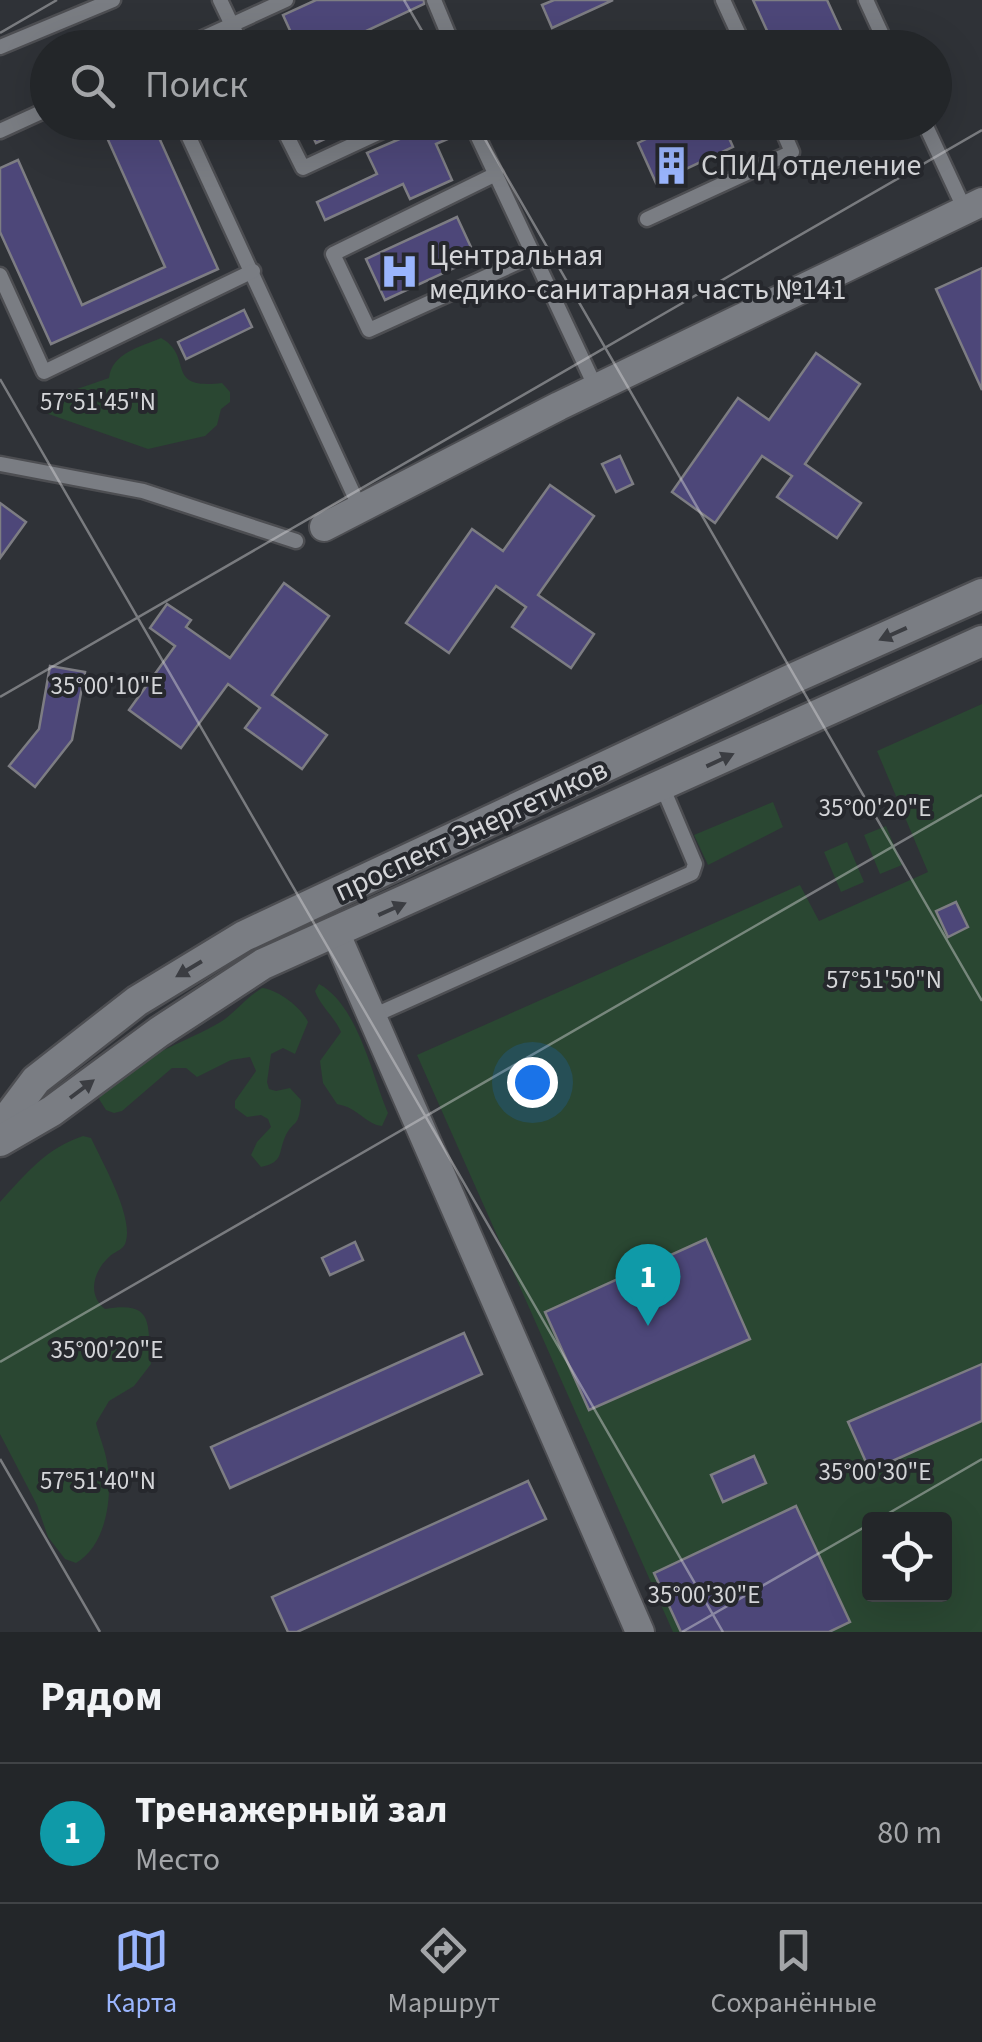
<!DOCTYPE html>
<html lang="ru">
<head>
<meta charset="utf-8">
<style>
	body { margin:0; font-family:"Source Sans 3",sans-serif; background:#2b2e31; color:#f1f3f6 }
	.controls { position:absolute; right:30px; bottom:30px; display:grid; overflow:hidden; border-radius:10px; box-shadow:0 10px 40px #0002 }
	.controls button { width:90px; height:90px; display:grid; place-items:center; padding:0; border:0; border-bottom:2px solid #404346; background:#232629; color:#f1f3f6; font:50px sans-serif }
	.you { position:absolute; left:532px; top:1082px; width:35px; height:35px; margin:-25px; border:8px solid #fff; border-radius:50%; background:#1a73e8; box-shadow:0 0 0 15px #1a73e833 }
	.badge { display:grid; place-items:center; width:65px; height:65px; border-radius:50%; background:#9ab5fd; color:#fff; font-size:32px; font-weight:700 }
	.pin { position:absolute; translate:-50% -82px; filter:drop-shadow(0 2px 5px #0008) }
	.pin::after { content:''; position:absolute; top:52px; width:35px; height:30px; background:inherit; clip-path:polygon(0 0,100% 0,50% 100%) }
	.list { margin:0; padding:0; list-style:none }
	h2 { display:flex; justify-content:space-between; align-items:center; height:130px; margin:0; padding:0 40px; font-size:42px }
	h2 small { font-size:32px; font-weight:400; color:#a3a5a8 }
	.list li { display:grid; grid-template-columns:65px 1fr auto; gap:30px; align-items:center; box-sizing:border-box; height:140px; padding:0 40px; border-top:2px solid #404346 }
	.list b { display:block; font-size:38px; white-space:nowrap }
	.list p { margin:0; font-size:32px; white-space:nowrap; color:#a3a5a8 }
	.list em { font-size:32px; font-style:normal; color:#a3a5a8 }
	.icon { flex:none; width:55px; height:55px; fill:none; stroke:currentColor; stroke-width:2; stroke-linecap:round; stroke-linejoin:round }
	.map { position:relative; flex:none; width:982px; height:1632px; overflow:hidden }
	.search { position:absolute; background:#232629; box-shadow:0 10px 40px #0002; left:30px; right:30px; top:30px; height:110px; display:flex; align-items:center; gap:25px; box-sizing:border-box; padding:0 35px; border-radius:55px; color:#a3a5a8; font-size:38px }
	.sheet { height:270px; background:#232629 }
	nav { display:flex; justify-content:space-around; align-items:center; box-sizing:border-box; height:140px; border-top:2px solid #404346; background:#232629; font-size:28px; color:#a3a5a8 }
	nav a { display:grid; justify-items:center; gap:5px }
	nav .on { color:#9ab5fd }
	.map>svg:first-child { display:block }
	.green { fill:#2a4732; fill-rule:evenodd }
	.building { fill:#4d4779; stroke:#7d7d83; stroke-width:2.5 }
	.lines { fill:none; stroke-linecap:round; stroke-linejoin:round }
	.lane-casing { stroke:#4d4e52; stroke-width:19 }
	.street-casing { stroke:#4d4e52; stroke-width:32 }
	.secondary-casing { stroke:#4d4e52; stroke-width:35 }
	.lane { stroke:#7a7d83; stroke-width:14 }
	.street { stroke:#7a7d83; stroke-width:28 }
	.secondary { stroke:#7a7d83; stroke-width:30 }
	.oneway { fill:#3b3d42 }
	.ticks { fill:none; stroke:#d4d5d8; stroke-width:2.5; stroke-opacity:0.45 }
	.labels { text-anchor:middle; stroke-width:8; stroke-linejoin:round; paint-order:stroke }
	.poi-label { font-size:30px; fill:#d4d5d8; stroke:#26282d; text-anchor:start }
	.street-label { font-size:30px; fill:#d4d5d8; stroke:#26282d }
	.ticks-label { font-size:25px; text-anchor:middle; fill:#d4d5d8; stroke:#26282d; stroke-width:8; stroke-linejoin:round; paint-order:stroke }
</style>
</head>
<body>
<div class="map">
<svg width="982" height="1632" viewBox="0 0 982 1632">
	<rect width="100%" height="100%" fill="#2f3237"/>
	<g class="green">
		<path d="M161 338C195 357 163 390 222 383L230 392V402L221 409 217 425 205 436 148 449 40 411 39 405 48 399 109 378C112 353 140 347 161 338Z"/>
		<path d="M982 704V1632H673L417 1055 800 885 819 921 928 872 877 751ZM870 1520H944V1594H870Z"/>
		<path d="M773 802 783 827 708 865 694 835Z"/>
		<path d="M886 826 902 865 880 874 864 835Z"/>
		<path d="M847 842 864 882 841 892 824 852Z"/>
		<path d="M319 984C358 1005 372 1076 388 1113L382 1126C365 1124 359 1108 337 1104L323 1083 320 1061 341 1032C334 1016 321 1007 315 991Z"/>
		<path d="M262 988C277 989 302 1008 308 1022L295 1054 283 1048 271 1054 267 1082 269 1089 276 1091 290 1088 301 1100C299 1130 294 1118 285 1137 278 1153 284 1162 261 1167L251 1155 257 1142 271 1127 268 1119 261 1115 247 1117 235 1108V1101L256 1071 250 1057 231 1060 197 1077 186 1068H172L122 1111 114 1113 106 1110 99 1099C112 1065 195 1040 225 1019 238 1009 247 997 262 988Z"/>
		<path d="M83 1136 91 1138C102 1162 133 1215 126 1241 124 1250 117 1250 110 1256 93 1271 87 1295 105 1309 155 1301 147 1323 151 1364L134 1386 109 1401 96 1423C99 1436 105 1449 107 1462 113 1495 107 1545 76 1563L65 1559 48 1537 37 1505 0 1434V1202C26 1174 46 1148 83 1136Z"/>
	</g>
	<g class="building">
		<path d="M316 0H424V4L330 48H298L283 15Z"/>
		<path d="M554 0H613L552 28 542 5Z"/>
		<path d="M753 0H827L849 48H775Z"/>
		<path d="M100 122H152L218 269 51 344 0 232V168L18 160 82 305 165 267Z"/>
		<path d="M306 122H361L316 143Z"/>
		<path d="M439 122H461L464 132 436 144 452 180 410 199 403 184 325 220 317 202 377 174 367 153Z"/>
		<path d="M681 122H722L733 147 656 183 638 143Z"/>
		<path d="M457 217 476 258 385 300 366 259Z"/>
		<path d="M982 268V390L936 289Z"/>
		<path d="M244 310 252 327 186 359 178 342Z"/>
		<path d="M816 353 860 384 805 464 861 503 837 538 777 497 792 476 762 456 715 523 672 492 738 398 769 420Z"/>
		<path d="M620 456 633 484 616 492 602 464Z"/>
		<path d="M550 485 594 516 538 595 594 634 571 668 512 627 526 607 496 586 449 653 406 623 472 529 503 551Z"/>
		<path d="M0 503 26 522 0 558Z"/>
		<path d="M284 583 329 616 272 695 327 735 302 769 245 728 260 708 228 684 181 748 129 710 175 646 150 628 167 604 191 620 186 627 230 658Z"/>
		<path d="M50 666 85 672 72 740 35 787 9 766 39 729Z"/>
		<path d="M956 902 968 927 948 937 936 911Z"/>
		<path d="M706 1239 750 1339 589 1410 545 1312Z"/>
		<path d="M355 1242 363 1260 330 1275 322 1258Z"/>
		<path d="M464 1333 482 1374 230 1488 211 1447Z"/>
		<path d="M982 1364V1421L870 1471 848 1422Z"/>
		<path d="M754 1456 766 1483 723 1502 711 1475Z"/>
		<path d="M528 1481 546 1519 297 1632H288L272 1597Z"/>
		<path d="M796 1506 850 1622 829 1632H681L654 1573Z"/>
	</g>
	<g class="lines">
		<defs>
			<g id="lane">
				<path d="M220 0 243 48"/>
				<path d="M434 0 454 48"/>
				<path d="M723 0 745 48"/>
				<path d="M866 0 888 48"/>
				<path d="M0 47 113 0"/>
				<path d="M181 48 286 0"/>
				<path d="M182 122 360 508"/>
				<path d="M280 122 303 168 402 122"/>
				<path d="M471 122 596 388"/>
				<path d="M924 122 965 210"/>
				<path d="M0 131 48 109"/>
				<path d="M496 174 333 254 369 330 532 256"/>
				<path d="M647 219 792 152 779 122"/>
				<path d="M0 275 44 372 253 271"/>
				<path d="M0 464 143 491 296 541"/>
				<path d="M373 1016 692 873 695 864 662 786"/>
			</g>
			<g id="street">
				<path d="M324 527 559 406 982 202"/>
				<path d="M336 934 640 1632"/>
			</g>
			<g id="secondary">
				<path d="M0 1128 36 1080 137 1001 244 936 794 678 982 594"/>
				<path d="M0 1141 52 1111 159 1032 263 964 982 641"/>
			</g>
		</defs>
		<use href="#lane" class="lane-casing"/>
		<use href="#street" class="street-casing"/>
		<use href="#secondary" class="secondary-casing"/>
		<use href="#lane" class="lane"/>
		<use href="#street" class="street"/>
		<use href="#secondary" class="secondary"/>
	</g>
	<defs><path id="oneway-solid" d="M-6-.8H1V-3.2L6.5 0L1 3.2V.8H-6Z" transform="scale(2.5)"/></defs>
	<g class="oneway">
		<use href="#oneway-solid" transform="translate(893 634) rotate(156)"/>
		<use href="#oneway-solid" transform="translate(720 760) rotate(-25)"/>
		<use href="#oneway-solid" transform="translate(392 909) rotate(-24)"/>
		<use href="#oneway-solid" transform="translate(189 969) rotate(149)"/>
		<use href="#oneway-solid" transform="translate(82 1089) rotate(-37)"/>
	</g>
	<path class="ticks" d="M404 0 432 48M0 33 57 0M475 122 982 1001M0 379 723 1632M0 697 982 130M0 1362 982 795M0 1459 100 1632M877 1520 982 1459M682 1632 870 1524"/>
	<defs>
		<symbol id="building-bare" viewBox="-9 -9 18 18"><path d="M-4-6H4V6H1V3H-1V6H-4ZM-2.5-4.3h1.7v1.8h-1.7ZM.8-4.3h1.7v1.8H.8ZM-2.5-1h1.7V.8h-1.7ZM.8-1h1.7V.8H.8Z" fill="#9ab5fd" stroke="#26282d" stroke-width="2.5" paint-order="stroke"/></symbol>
		<symbol id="hospital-bare" viewBox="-9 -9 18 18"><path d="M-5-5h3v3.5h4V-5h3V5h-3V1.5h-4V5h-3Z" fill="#9ab5fd" stroke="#26282d" stroke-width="2.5" paint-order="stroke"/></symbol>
	</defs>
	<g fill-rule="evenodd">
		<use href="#building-bare" x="644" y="138" width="55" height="55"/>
		<use href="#hospital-bare" x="372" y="244" width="55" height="55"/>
	</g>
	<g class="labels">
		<g class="poi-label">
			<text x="701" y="175">СПИД отделение</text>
			<text x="429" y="265">Центральная<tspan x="429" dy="34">медико-санитарная часть №141</tspan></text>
		</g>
		<g class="street-label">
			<text transform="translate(471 830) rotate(-25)" y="10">проспект Энергетиков</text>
		</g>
	</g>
	<g class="ticks-label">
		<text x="98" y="410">57°51'45"N</text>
		<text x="107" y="694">35°00'10"E</text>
		<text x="875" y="816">35°00'20"E</text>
		<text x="884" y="988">57°51'50"N</text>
		<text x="107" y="1358">35°00'20"E</text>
		<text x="875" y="1480">35°00'30"E</text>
		<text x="98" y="1489">57°51'40"N</text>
		<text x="704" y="1603">35°00'30"E</text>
	</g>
</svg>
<div class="controls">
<button><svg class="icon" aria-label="locate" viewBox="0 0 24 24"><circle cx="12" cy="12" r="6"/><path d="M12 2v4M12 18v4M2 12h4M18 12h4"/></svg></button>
</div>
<div class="you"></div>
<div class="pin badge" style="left:648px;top:1326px;background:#0f9aa8">1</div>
<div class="search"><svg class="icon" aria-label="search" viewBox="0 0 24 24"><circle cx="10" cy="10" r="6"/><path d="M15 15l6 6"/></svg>Поиск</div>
</div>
<section class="sheet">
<h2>Рядом<small></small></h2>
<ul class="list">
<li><span class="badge" style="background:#0f9aa8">1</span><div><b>Тренажерный зал</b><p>Место</p></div><em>80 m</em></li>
</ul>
</section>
<nav>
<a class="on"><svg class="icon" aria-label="map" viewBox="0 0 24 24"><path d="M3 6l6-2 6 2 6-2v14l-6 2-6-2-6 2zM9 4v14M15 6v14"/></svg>Карта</a>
<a><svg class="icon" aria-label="directions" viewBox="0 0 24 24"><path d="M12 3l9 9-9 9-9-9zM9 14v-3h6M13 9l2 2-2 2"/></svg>Маршрут</a>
<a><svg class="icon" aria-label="saved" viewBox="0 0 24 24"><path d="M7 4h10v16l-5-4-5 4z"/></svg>Сохранённые</a>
</nav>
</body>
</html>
